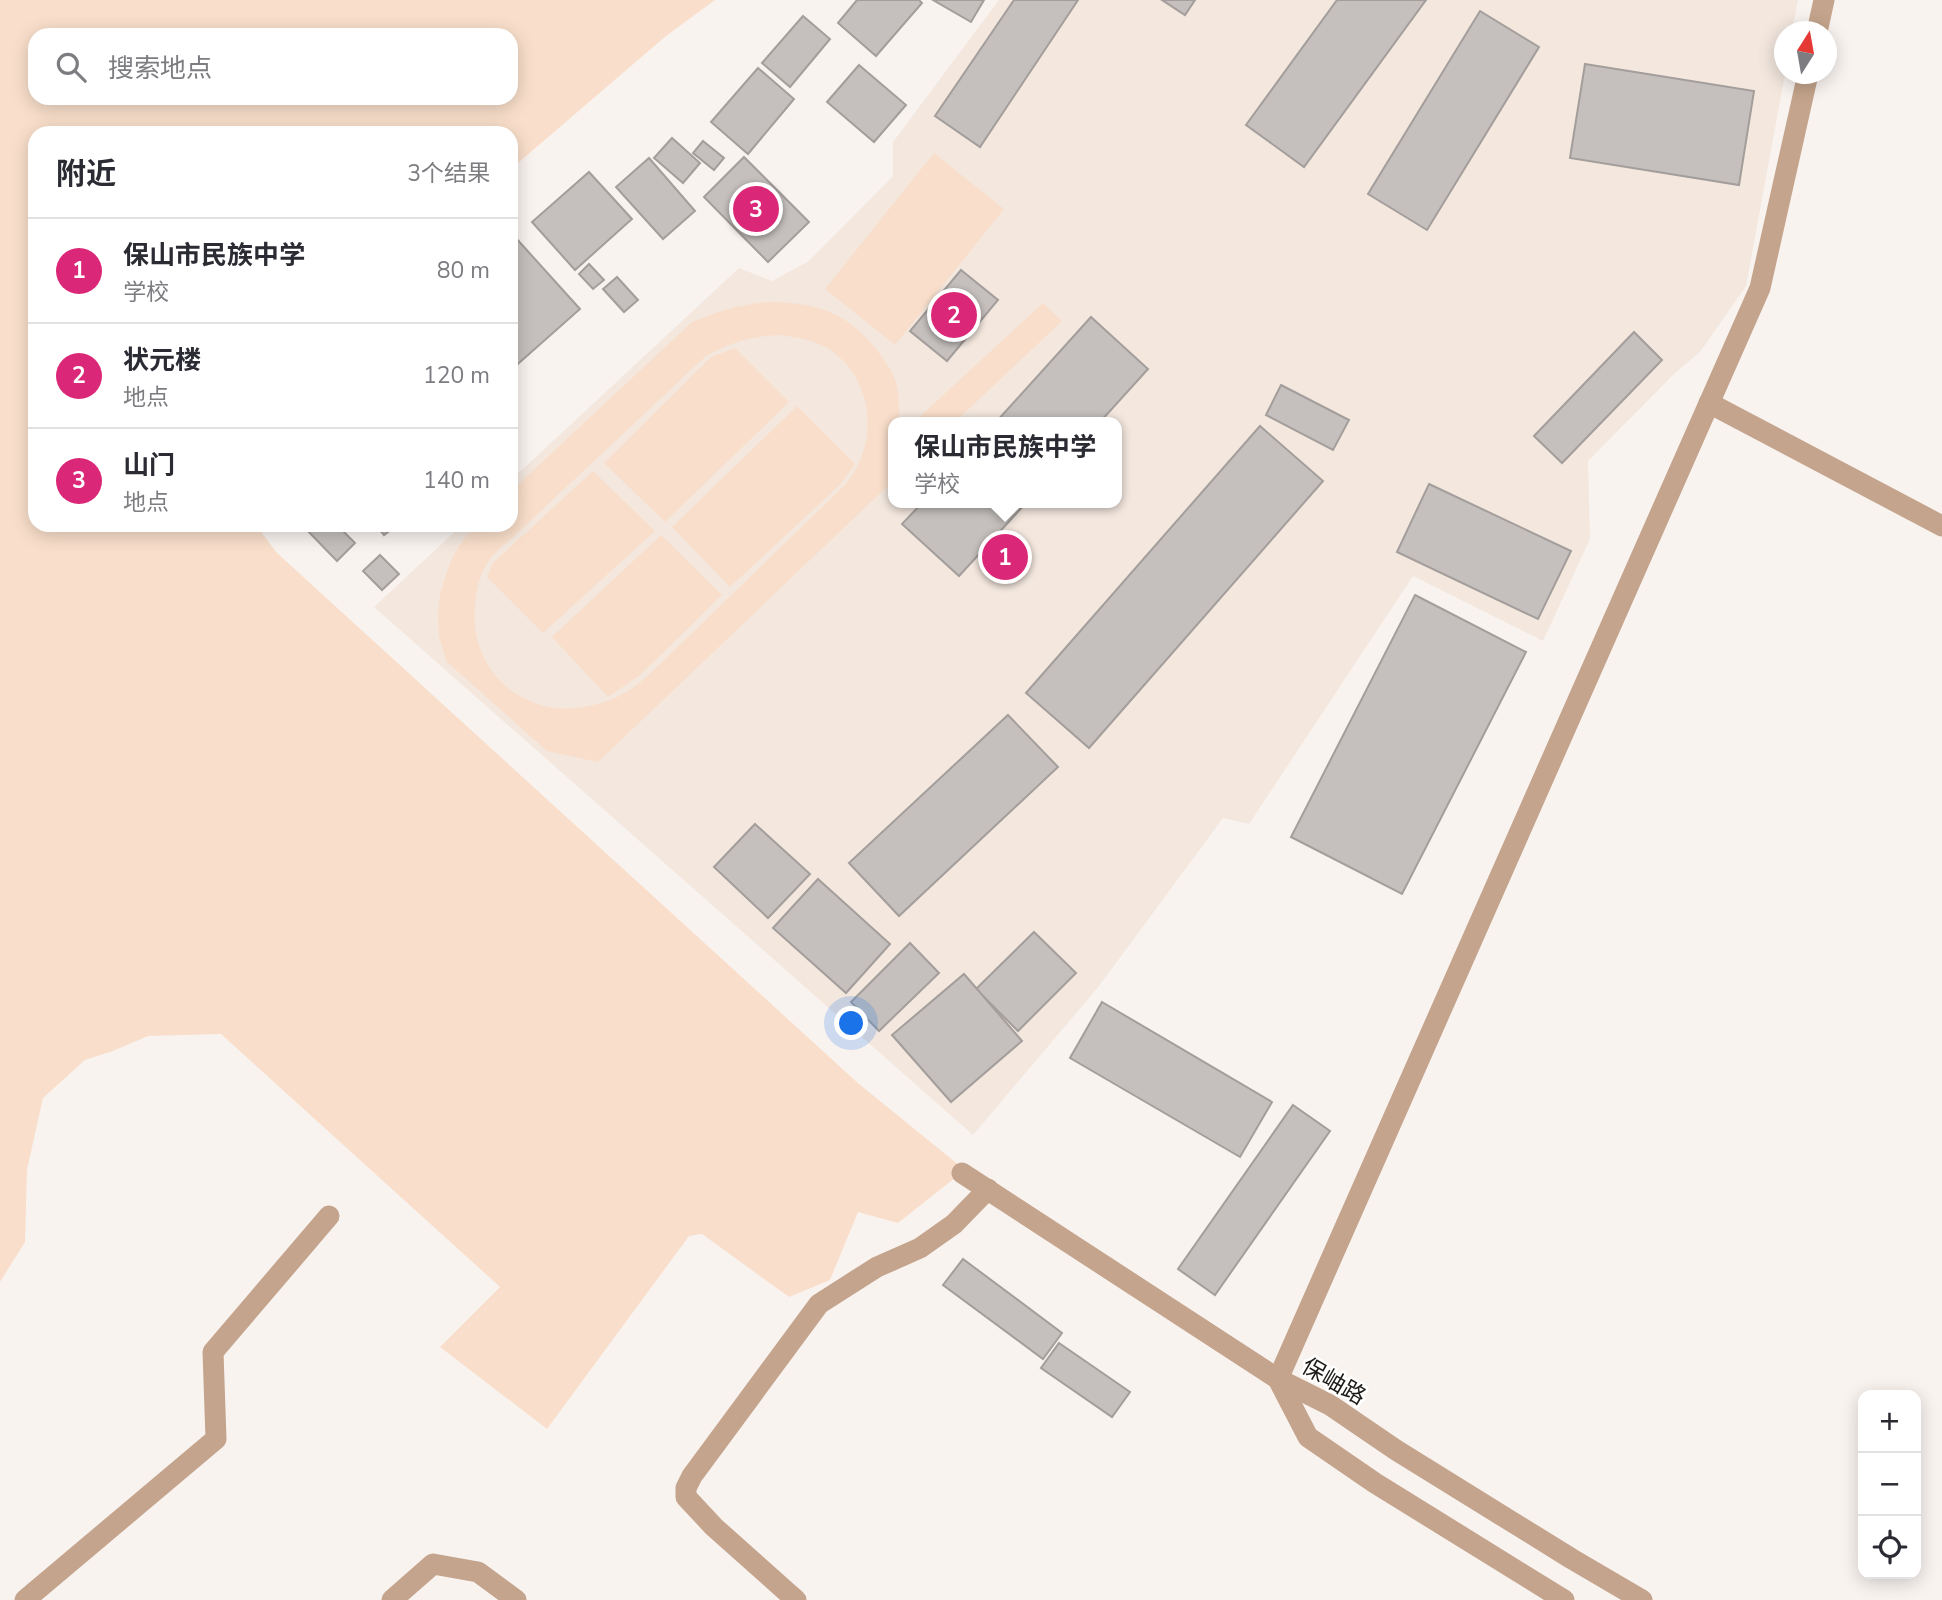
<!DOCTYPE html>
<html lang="zh">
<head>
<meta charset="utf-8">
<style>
	body { margin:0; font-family:"Nunito Sans","Noto Sans SC",sans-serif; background:#f2f2f3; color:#2b2b33 }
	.controls { position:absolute; right:21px; bottom:21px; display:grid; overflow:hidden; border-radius:14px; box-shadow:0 4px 18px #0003 }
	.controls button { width:63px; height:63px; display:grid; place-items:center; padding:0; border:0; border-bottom:2px solid #e1e1e2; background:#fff; color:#2b2b33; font:35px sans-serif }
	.compass { position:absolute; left:1774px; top:21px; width:63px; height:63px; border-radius:50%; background:#fff; box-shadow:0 4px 18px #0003; rotate:11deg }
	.you { position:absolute; left:852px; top:1024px; width:24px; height:24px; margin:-18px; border:5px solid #fff; border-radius:50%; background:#1a73e8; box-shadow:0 0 0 10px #1a73e833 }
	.badge { display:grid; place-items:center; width:46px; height:46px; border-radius:50%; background:#db2777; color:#fff; font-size:23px; font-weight:700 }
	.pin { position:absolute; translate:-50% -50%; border:4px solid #fff; box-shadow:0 2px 7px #0006 }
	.popup { position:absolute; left:888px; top:417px; width:234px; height:91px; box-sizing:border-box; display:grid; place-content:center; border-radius:14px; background:#fff; filter:drop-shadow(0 2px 5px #0005); font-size:23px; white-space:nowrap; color:#7c7c81 }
	.popup b { font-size:26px; color:#2b2b33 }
	.popup::after { content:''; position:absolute; left:50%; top:100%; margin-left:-14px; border:14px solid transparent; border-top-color:#fff }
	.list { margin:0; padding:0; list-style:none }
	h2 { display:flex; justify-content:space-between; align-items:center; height:91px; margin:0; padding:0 28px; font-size:30px }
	h2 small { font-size:23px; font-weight:400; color:#7c7c81 }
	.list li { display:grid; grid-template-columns:46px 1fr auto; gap:21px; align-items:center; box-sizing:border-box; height:105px; padding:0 28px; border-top:2px solid #e1e1e2 }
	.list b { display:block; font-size:26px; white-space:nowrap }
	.list p { margin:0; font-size:23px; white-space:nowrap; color:#7c7c81 }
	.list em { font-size:23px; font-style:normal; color:#7c7c81 }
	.icon { flex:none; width:38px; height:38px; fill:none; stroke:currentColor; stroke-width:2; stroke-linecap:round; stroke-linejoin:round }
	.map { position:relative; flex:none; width:1942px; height:1600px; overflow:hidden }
	.search { position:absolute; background:#fff; box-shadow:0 4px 18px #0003; left:28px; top:28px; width:490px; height:77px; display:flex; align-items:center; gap:18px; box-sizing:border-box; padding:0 24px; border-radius:21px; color:#7c7c81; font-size:26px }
	.panel { position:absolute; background:#fff; box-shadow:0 4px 18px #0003; left:28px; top:126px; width:490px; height:406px; border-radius:21px }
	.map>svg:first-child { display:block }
	.built { fill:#f3e7de; fill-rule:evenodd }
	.green { fill:#f9dfcb; fill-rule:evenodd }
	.building { fill:#c5c0bd; stroke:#a39e9b; stroke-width:2 }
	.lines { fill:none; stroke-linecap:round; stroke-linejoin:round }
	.minor { stroke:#c4a48c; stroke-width:21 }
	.labels { text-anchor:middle; stroke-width:5; stroke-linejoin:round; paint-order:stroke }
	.street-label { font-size:23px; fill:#1d1b19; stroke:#fff }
</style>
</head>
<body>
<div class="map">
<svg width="1942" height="1600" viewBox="0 0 1942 1600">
	<rect width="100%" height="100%" fill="#f9f3f0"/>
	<path class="built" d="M999 0H1798L1792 31 1784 32 1785 74 1746 286 1700 352 1675 373 1588 461 1590 539 1543 641 1413 576 1249 824 1223 818 1099 986 973 1135 374 607 462 525H511V480L739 268 772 281 809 261 893 176V142ZM893 422H1117V503H893Z"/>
	<g class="green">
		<path d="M0 0H715L666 36 511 169V133H35V525H256L276 552 859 1084 965 1170 898 1223 858 1212 830 1280 789 1297 702 1234 689 1236 547 1429 440 1347 500 1287 221 1034 148 1036 113 1051 85 1060 43 1098 27 1170 25 1242 0 1282ZM35 35H511V98H35Z"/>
		<path d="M934 153 1004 209 895 345 825 289Z"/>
		<path d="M769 302C814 302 848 312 877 350 884 360 892 370 896 382 899 394 899 408 900 420V422H893V481L598 762 547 751 446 661 439 636 438 616 440 594 451 560 463 540 475 525H511V491L692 322C718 311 741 304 769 302ZM781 335C792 337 803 338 814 342 859 358 878 411 862 455 859 466 852 475 846 484L658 666C645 678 632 691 615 698 597 705 577 710 557 708 506 703 470 658 475 607 478 574 485 559 511 539L706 356C731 342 753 336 781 335Z"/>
		<path d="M1043 303 1062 321 955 422H914Z"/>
		<path d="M735 348 789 402 665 522 604 463 711 357Z"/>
		<path d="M797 406 855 464 841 484 730 587 672 527Z"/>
		<path d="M593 471 655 531 543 633 487 577 493 563Z"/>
		<path d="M661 535 722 595 640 675 608 697 552 637Z"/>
	</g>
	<g class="building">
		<path d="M857 0H919L922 3 876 56 838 23Z"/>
		<path d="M933 0H984L971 22Z"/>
		<path d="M1014 0H1078L980 147 935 116Z"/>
		<path d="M1162 0H1195L1185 15Z"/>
		<path d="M1337 0H1426L1304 167 1246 125Z"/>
		<path d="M1480 11 1539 47 1427 230 1368 194Z"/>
		<path d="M803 16 830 39 790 87 762 63Z"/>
		<path d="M1585 64 1754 91 1739 185 1570 158Z"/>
		<path d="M859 65 906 105 874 142 827 102Z"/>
		<path d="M758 68 794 99 748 154 711 122Z"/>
		<path d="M672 138 700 163 683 183 654 158Z"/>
		<path d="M703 141 724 158 714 170 693 153Z"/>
		<path d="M744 157 809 222 768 262 704 197Z"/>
		<path d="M649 158 695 211 663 239 616 187Z"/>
		<path d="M589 172 632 219 575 270 532 222Z"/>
		<path d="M515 237 580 309 511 370V241Z"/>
		<path d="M589 264 604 280 593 289 579 274Z"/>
		<path d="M961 270 998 300 947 361 910 331Z"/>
		<path d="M617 277 638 300 624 312 603 289Z"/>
		<path d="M1091 317 1148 369 1100 422H996Z"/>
		<path d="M1634 332 1662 360 1562 463 1534 436Z"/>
		<path d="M1281 385 1349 420 1333 450 1266 415Z"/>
		<path d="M1260 426 1323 481 1089 748 1026 693Z"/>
		<path d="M1429 484 1571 551 1538 619 1397 552Z"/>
		<path d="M922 503H1026L959 576 902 524Z"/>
		<path d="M302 525H337L355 543 337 561Z"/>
		<path d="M376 525H397L384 535Z"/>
		<path d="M380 555 399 574 382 590 363 571Z"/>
		<path d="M1415 595 1526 652 1402 894 1291 837Z"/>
		<path d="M1008 715 1058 767 899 916 849 863Z"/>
		<path d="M755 824 810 874 768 918 714 867Z"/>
		<path d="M818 879 890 944 846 993 773 928Z"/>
		<path d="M1034 932 1076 973 1018 1031 976 989Z"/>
		<path d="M910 943 939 973 879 1031 851 1002Z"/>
		<path d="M964 974 1022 1041 951 1102 892 1035Z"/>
		<path d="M1102 1002 1272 1102 1240 1157 1070 1058Z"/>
		<path d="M1293 1105 1330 1131 1215 1295 1178 1269Z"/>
		<path d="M963 1259 1062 1333 1043 1359 943 1285Z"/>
		<path d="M1059 1343 1130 1392 1112 1417 1041 1368Z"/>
	</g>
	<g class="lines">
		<g class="minor">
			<path d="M1817 32 1824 0"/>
			<path d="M1709 403 1942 526"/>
			<path d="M962 1173 1278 1379 1330 1405 1396 1450 1572 1559 1642 1600"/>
			<path d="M1278 1379 1760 288 1808 74"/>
			<path d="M1278 1379 1308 1437 1375 1483 1564 1600"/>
			<path d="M25 1600 216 1439 213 1352 329 1216"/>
			<path d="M392 1600 433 1564 478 1572 516 1600"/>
			<path d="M796 1600 714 1527 686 1497V1488L692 1476 819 1304 877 1267 920 1248 954 1224 988 1189"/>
		</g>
	</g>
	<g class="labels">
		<g class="street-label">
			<text transform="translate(1334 1381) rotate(30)" y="8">保岫路</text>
		</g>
	</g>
</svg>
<div class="controls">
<button>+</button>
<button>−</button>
<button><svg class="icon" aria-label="locate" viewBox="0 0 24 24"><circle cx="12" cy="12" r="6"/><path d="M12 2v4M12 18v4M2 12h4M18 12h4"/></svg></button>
</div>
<svg class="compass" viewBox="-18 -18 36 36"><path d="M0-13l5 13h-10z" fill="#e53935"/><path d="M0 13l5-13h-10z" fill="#7c7c81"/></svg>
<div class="you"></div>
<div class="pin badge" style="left:1005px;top:557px">1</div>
<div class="popup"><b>保山市民族中学</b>学校</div>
<div class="pin badge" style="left:954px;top:315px">2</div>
<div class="pin badge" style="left:756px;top:209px">3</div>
<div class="search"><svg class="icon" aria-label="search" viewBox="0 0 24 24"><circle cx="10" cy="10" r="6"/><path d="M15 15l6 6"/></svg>搜索地点</div>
<section class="panel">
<h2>附近<small>3个结果</small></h2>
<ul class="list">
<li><span class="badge">1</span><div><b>保山市民族中学</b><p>学校</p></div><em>80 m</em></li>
<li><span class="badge">2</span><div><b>状元楼</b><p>地点</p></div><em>120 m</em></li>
<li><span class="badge">3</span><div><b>山门</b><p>地点</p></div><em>140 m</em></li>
</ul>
</section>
</div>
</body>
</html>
